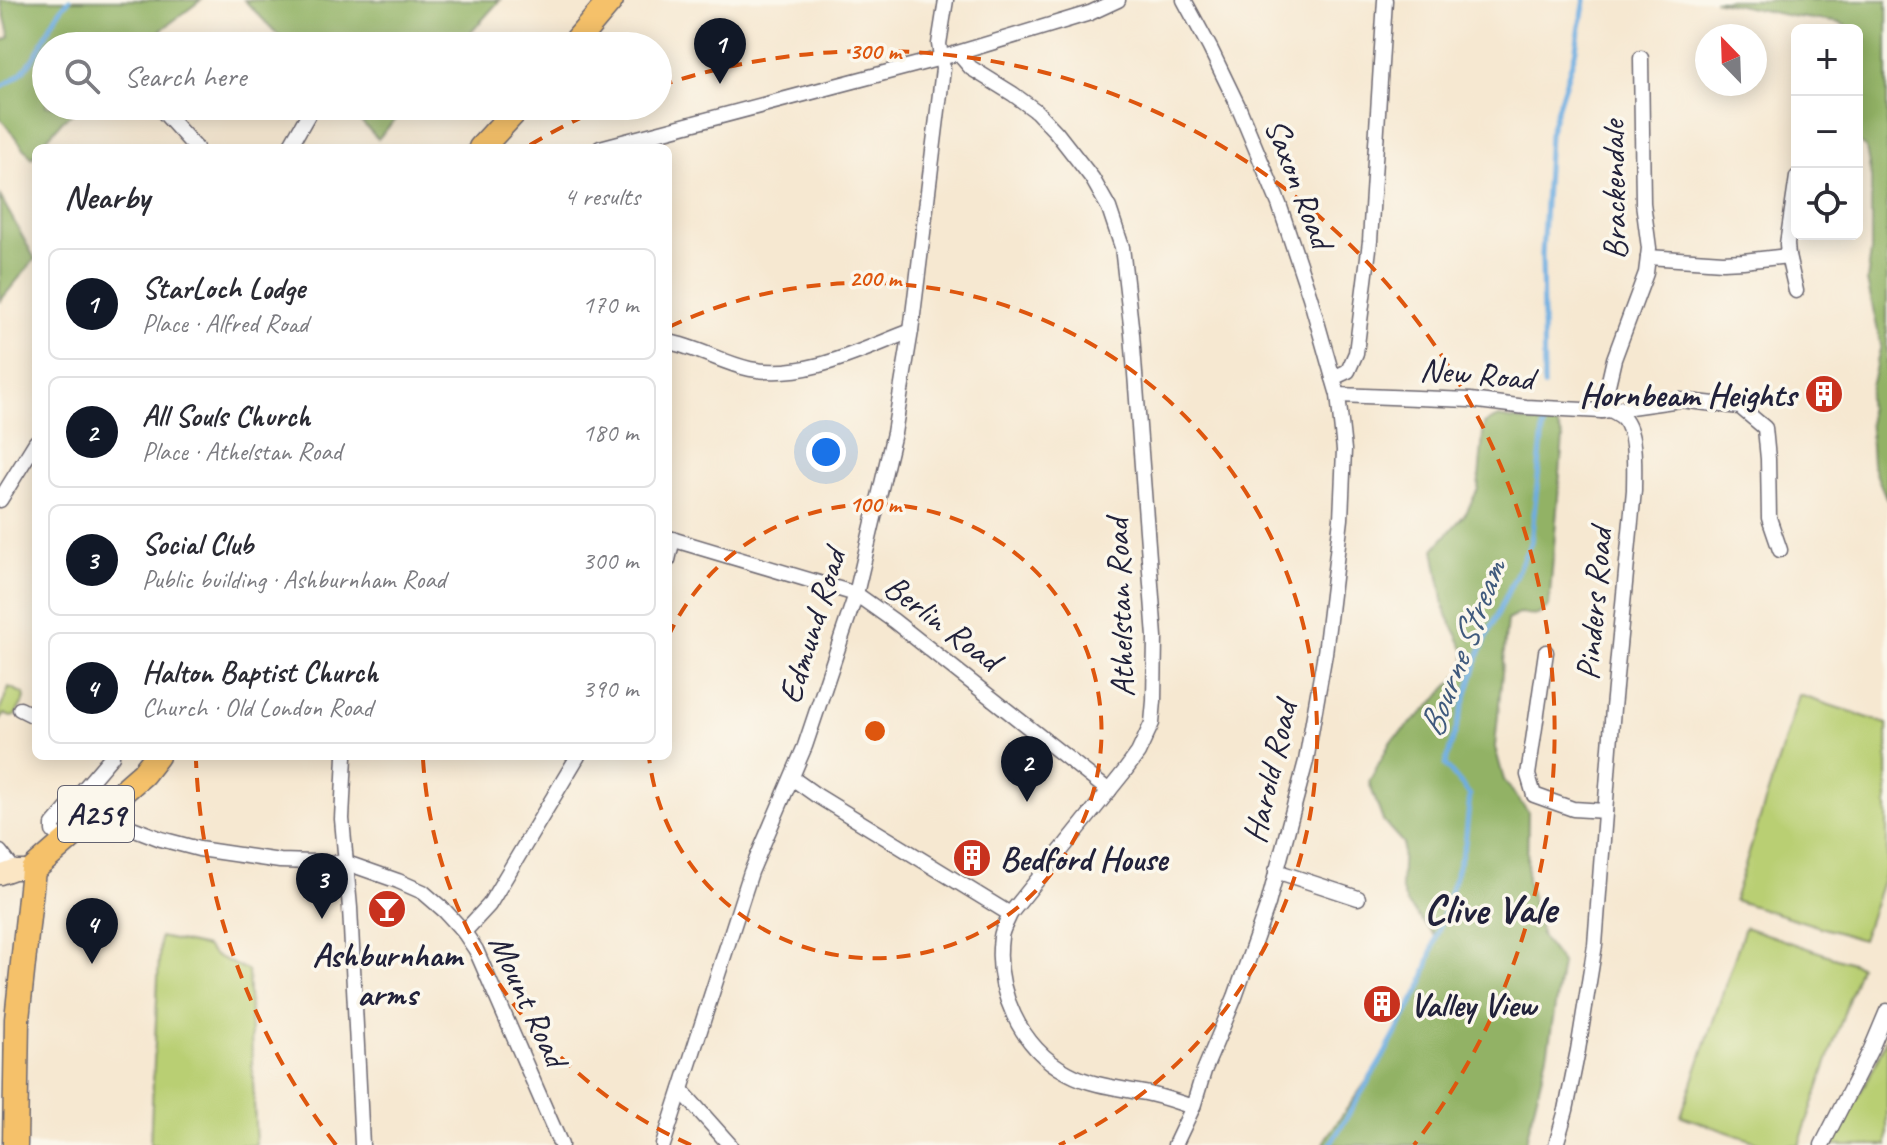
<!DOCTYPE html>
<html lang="en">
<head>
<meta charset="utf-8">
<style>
	body { margin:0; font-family:Caveat,sans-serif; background:#f2f2f3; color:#2b2b33 }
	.controls { position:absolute; right:24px; top:24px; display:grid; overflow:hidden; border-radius:12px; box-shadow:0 4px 20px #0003 }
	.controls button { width:72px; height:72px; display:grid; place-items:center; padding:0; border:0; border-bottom:2px solid #e1e1e2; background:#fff; color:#2b2b33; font:40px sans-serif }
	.compass { position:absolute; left:1695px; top:24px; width:72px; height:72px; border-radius:50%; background:#fff; box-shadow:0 4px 20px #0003; rotate:337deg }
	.you { position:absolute; left:826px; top:452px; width:28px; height:28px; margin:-20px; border:6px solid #fff; border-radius:50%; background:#1a73e8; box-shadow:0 0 0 12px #1a73e833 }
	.badge { display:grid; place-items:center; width:52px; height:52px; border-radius:50%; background:#111827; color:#fff; font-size:26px; font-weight:700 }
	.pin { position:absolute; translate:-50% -66px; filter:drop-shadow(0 2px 4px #0008) }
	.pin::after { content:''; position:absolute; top:42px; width:28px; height:24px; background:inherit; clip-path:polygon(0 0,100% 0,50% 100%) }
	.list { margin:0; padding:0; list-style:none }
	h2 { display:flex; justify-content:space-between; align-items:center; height:104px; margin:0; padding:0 32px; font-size:34px }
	h2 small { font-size:26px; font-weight:400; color:#7c7c81 }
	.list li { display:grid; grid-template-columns:52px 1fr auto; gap:24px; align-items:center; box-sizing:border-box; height:112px; margin:0 16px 16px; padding:0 16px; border:2px solid #e1e1e2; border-radius:12px }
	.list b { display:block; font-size:30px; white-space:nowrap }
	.list p { margin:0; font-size:26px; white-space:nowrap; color:#7c7c81 }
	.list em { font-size:26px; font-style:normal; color:#7c7c81 }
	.icon { flex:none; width:44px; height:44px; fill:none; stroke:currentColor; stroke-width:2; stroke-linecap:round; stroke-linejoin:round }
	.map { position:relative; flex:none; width:1887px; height:1145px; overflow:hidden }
	.search { position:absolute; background:#fff; box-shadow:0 4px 20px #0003; left:32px; top:32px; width:640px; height:88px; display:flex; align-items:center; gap:20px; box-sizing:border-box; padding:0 28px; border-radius:44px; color:#7c7c81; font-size:30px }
	.panel { position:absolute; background:#fff; box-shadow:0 4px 20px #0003; left:32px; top:144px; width:640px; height:616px; border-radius:12px }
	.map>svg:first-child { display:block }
	.green { fill:#b9cf73; stroke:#6e7857; stroke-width:2 }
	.forest { fill:#92b265; stroke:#5a6a50; stroke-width:2 }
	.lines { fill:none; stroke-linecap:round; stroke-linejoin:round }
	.stream { stroke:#6dade1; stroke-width:5 }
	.street-casing { stroke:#6c6770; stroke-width:17 }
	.secondary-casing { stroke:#6c6770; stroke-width:21 }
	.highway-casing { stroke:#6c6770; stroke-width:27 }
	.street { stroke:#fff; stroke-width:14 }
	.secondary { stroke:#fbe6c4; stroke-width:18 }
	.highway { stroke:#f5c16b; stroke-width:24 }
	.ring { fill:none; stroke:#de560e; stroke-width:4; stroke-dasharray:14 10 }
	.labels { text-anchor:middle; stroke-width:7; stroke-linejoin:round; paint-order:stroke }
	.shield { fill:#fbf7ec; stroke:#636270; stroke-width:2 }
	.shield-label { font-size:32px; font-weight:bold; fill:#22223b }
	.street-label { font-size:34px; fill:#22223b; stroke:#fbf7ec }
	.poi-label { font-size:34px; font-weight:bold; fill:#22223b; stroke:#fbf7ec; text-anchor:start }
	.water-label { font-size:36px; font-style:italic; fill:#405a7d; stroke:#fbf7ec }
	.district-label { font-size:42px; font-weight:bold; fill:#22223b; stroke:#fbf7ec }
	.centre { fill:#de560e; stroke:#fbf7ec; stroke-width:4 }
	.ring-label { font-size:24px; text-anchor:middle; font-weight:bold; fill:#de560e; stroke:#fbf7ec; stroke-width:7; stroke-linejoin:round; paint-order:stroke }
</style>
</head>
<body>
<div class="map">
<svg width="1887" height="1145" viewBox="0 0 1887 1145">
	<rect width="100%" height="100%" fill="#fbf7ec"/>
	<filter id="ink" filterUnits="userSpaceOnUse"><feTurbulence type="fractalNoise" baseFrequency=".0125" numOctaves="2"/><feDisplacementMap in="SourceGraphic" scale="16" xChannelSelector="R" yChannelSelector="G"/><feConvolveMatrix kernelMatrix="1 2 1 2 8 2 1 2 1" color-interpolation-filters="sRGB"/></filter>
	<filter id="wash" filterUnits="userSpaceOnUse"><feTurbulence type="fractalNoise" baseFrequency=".006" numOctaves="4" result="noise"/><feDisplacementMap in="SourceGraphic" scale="32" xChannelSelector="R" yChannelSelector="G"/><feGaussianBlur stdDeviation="1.8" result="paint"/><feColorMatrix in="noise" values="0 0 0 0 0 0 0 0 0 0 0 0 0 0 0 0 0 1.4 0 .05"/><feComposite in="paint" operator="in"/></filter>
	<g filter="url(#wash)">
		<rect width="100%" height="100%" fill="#f6e8d1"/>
		<g class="green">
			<path d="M9 687 24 694 25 698 15 716 11 717 4 714 0 721V710Z"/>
			<path d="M1799 695 1887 724V867L1862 940 1734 900Z"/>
			<path d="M1745 927 1860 966 1799 1145H1765L1681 1116Z"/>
			<path d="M160 937 206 947 214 955 248 971 256 1145H150Z"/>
			<path d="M1887 1036V1145H1832L1875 1065Z"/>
		</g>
		<g class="forest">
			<path d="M0 0H201L140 46H46V106H84L63 120 39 148H36V153L32 158 0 118V42L10 37Z"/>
			<path d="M244 0H500L459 46H289Z"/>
			<path d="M1714 0H1887V500L1872 464 1868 399 1881 345 1867 281 1871 252V178L1866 148 1857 141V72L1866 40 1857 34V30H1852L1841 23 1790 16Z"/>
			<path d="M346 106H407L378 139Z"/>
			<path d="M0 196 35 259 0 301Z"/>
			<path d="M1498 417 1557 426 1563 438 1549 606 1538 615 1519 614 1507 620 1495 747 1504 780 1528 812 1527 880 1542 937 1562 963 1548 1050 1525 1145H1324L1326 1138 1381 1061 1425 980 1436 937 1407 904 1401 888 1403 843 1383 821 1369 782 1391 741 1425 711 1466 668 1465 651 1445 611 1434 549 1466 513 1478 489 1484 424Z"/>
		</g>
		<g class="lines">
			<g class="stream">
				<path d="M0 87C8 83 16 78 22 72 43 52 48 20 69 0"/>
				<path d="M1544 386 1542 255 1549 134 1575 53 1585 0"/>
				<path d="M1330 1145 1382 1059 1421 987 1465 844 1470 795 1445 765 1480 652 1531 542 1544 420"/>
			</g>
		</g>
	</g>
	<g filter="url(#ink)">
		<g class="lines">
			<defs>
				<g id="street">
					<path d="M958 53 971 68 1013 94 1036 111 1056 132 1092 178 1109 208 1122 247 1132 334 1155 637 1154 701 1152 723 1138 753 1124 772 1010 914C1007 922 1002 929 1001 937 994 989 1020 1048 1068 1073 1092 1086 1119 1088 1145 1093 1161 1096 1177 1102 1193 1107"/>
					<path d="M158 106 196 148"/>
					<path d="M289 148 313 106"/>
					<path d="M600 148 941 58 1090 13 1118 0"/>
					<path d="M1648 257 1723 262 1743 261 1788 256"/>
					<path d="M1796 291 1788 256 1787 244 1797 177"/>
					<path d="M668 342C697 347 722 363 750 369 805 380 861 350 911 331"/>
					<path d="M1333 378 1348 371 1356 353 1370 241 1385 0"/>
					<path d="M1338 395 1470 400 1526 407 1602 411 1680 400 1740 407 1765 428 1768 459 1769 518 1780 550"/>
					<path d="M1602 411 1614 359 1646 273 1648 257 1649 248 1643 203 1641 58"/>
					<path d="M0 500 36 442"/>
					<path d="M668 538 856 594 894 621 1109 791"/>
					<path d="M668 560 673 539"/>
					<path d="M1546 652 1528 775 1534 795 1573 809 1605 811"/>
					<path d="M20 709 36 717"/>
					<path d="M345 756 342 819 350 908 362 1145"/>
					<path d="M792 778 816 795 1010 914"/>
					<path d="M104 808 127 826 161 839 199 849 280 861 347 863 398 881 423 892 445 911 464 932 476 950 561 1145"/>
					<path d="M65 842 53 831V825L112 756"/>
					<path d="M0 852 14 870"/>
					<path d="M1276 871 1358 898"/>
					<path d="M464 932 489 905 578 756"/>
					<path d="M681 1090 730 1145"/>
					<path d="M663 1145 751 872 805 746 856 594 894 433 911 331 943 69 939 44 946 0"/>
					<path d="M1175 1145 1193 1107 1204 1071 1235 997 1268 904 1306 761 1325 653 1341 519 1344 450 1338 395 1333 378 1310 297 1279 204 1238 106 1210 48 1184 0"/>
					<path d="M1556 1145 1566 1110 1578 1050 1595 945 1613 708 1634 490C1634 471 1637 433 1623 418 1620 415 1616 413 1612 411"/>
					<path d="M1822 1145 1871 1049 1887 1011"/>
				</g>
				<path id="secondary" d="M0 875 14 870H33"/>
				<g id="highway">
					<path d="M572 46 611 0"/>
					<path d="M481 148 520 106"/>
					<path d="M15 1145 17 1019 33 870 143 774 157 756"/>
				</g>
			</defs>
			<use href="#street" class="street-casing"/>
			<use href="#secondary" class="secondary-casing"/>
			<use href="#highway" class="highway-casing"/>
			<use href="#street" class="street"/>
			<use href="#secondary" class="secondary"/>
			<use href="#highway" class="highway"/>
		</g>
	</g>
	<g class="ring">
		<path d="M668 637A227 227 0 1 1 649 757"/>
		<path d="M691 1145A453 453 0 0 1 423 759M669 327A453 453 0 1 1 1059 1145"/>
		<path d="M336 1145A680 680 0 0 1 196 761M530 145A680 680 0 0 1 604 107M659 86A680 680 0 0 1 1414 1145"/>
	</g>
	<defs>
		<symbol id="building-disc" viewBox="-11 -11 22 22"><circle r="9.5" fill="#c8321e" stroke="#fbf7ec"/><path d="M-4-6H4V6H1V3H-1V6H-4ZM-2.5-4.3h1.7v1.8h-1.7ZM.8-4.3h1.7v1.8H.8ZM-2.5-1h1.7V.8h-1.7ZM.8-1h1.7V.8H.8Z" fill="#fff"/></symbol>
		<symbol id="bar-disc" viewBox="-11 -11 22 22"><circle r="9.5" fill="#c8321e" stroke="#fbf7ec"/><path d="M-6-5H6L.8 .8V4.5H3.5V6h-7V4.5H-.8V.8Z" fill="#fff"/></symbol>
	</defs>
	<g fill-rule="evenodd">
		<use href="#building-disc" x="1802" y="372" width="44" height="44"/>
		<use href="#building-disc" x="950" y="836" width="44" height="44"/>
		<use href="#bar-disc" x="365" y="887" width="44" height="44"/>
		<use href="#building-disc" x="1360" y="982" width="44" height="44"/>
	</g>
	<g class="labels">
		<rect class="shield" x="58" y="786" width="76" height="56" rx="6"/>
		<g class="shield-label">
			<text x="96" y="825">A259</text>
		</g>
		<g class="street-label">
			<text transform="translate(1300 183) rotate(69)" y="12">Saxon Road</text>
			<text transform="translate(1613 190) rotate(-91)" y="12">Brackendale</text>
			<text transform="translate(1477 373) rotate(5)" y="12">New Road</text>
			<text transform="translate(1593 604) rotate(-85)" y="12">Pinders Road</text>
			<text transform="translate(1119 608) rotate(-92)" y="12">Athelstan Road</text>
			<text transform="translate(943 622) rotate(37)" y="12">Berlin Road</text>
			<text transform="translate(811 626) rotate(-73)" y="12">Edmund Road</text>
			<text transform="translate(1269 772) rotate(-77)" y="12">Harold Road</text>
			<text transform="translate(529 1000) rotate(65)" y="12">Mount Road</text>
		</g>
		<g class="poi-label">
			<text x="1796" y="406" text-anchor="end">Hornbeam Heights</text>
			<text x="1000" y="870">Bedford House</text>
			<text x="387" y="966" text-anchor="middle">Ashburnham<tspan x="387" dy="39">arms</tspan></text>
			<text x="1410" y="1016">Valley View</text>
		</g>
		<g class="water-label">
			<text transform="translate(1461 648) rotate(-69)" y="13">Bourne Stream</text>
		</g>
		<g class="district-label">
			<text x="1490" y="923">Clive Vale</text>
		</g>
	</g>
	<circle cx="875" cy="731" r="12" class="centre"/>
	<g class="ring-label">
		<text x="875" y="59">300 m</text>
		<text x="875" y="286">200 m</text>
		<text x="875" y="512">100 m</text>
	</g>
</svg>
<div class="controls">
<button>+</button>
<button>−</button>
<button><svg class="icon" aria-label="locate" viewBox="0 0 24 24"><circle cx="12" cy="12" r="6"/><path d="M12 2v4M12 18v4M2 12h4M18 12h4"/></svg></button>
</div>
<svg class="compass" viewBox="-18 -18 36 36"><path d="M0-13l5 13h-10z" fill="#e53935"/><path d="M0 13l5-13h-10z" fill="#7c7c81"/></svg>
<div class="you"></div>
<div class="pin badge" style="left:720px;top:84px">1</div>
<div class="pin badge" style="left:1027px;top:802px">2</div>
<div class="pin badge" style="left:322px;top:919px">3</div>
<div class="pin badge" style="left:92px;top:964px">4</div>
<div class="search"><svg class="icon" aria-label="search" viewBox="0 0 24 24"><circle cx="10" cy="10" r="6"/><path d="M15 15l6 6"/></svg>Search here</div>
<section class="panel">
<h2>Nearby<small>4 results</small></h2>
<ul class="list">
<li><span class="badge">1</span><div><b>StarLoch Lodge</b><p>Place · Alfred Road</p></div><em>170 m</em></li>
<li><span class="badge">2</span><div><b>All Souls Church</b><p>Place · Athelstan Road</p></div><em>180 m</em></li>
<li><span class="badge">3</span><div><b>Social Club</b><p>Public building · Ashburnham Road</p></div><em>300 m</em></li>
<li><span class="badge">4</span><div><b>Halton Baptist Church</b><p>Church · Old London Road</p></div><em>390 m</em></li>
</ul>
</section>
</div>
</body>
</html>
